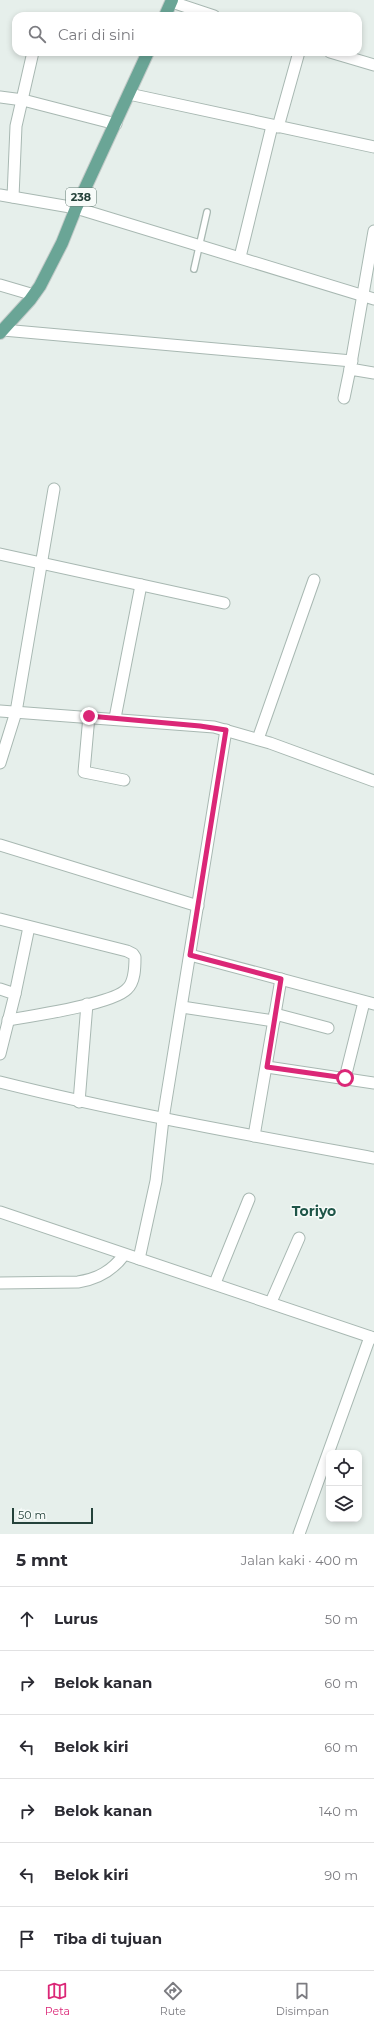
<!DOCTYPE html>
<html lang="id">
<head>
<meta charset="utf-8">
<style>
	body { margin:0; font-family:Montserrat,sans-serif; background:#f7f7f7; color:#2b2b33 }
	.controls { position:absolute; right:12px; bottom:12px; display:grid; overflow:hidden; border-radius:8px; box-shadow:0 2px 6px #0003 }
	.controls button { width:36px; height:36px; display:grid; place-items:center; padding:0; border:0; border-bottom:1px solid #e1e1e2; background:#fff; color:#2b2b33; font:20px sans-serif }
	.scale { position:absolute; left:12px; bottom:10px; width:81px; box-sizing:border-box; padding-left:4px; border:2px solid #24423a; border-top:0; font-size:11px; line-height:14px; white-space:nowrap; color:#24423a; -webkit-text-stroke:3px #f7fbf9; paint-order:stroke }
	.stop { position:absolute; width:12px; height:12px; margin:-9px; border:3px solid #db2777; border-radius:50%; background:#fff }
	.stop.end { background:#db2777; border-color:#fff; box-shadow:0 1px 4px #0008 }
	.list { margin:0; padding:0; list-style:none }
	h2 { display:flex; justify-content:space-between; align-items:center; height:52px; margin:0; padding:0 16px; font-size:17px }
	h2 small { font-size:13px; font-weight:400; color:#7c7c81 }
	.list li { display:grid; grid-template-columns:26px 1fr auto; gap:12px; align-items:center; box-sizing:border-box; height:64px; padding:0 16px; border-top:1px solid #e1e1e2 }
	.list b { display:block; font-size:15px; white-space:nowrap }
	.list em { font-size:13px; font-style:normal; color:#7c7c81 }
	.icon { flex:none; width:22px; height:22px; fill:none; stroke:currentColor; stroke-width:2; stroke-linecap:round; stroke-linejoin:round }
	.map { position:relative; flex:none; width:374px; height:1534px; overflow:hidden }
	.search { position:absolute; background:#fff; box-shadow:0 2px 6px #0003; left:12px; right:12px; top:12px; height:44px; display:flex; align-items:center; gap:10px; box-sizing:border-box; padding:0 14px; border-radius:12px; color:#7c7c81; font-size:15px }
	.sheet { height:436px; background:#fff }
	nav { display:flex; justify-content:space-around; align-items:center; box-sizing:border-box; height:56px; border-top:1px solid #e1e1e2; background:#fff; font-size:11px; color:#7c7c81 }
	nav a { display:grid; justify-items:center; gap:2px }
	nav .on { color:#db2777 }
	.map>svg:first-child { display:block }
	.lines { fill:none; stroke-linecap:round; stroke-linejoin:round }
	.lane-casing { stroke:#a8b8b2; stroke-width:8 }
	.street-casing { stroke:#a8b8b2; stroke-width:13 }
	.primary-casing { stroke:#c2cac8; stroke-width:14 }
	.lane { stroke:#fff; stroke-width:5.5 }
	.street { stroke:#fff; stroke-width:11 }
	.primary { stroke:#6aa596; stroke-width:12 }
	.route { stroke:#db2777; stroke-width:5 }
	.labels { text-anchor:middle; stroke-width:3; stroke-linejoin:round; paint-order:stroke }
	.shield { fill:#f7fbf9; stroke:#637a73; stroke-width:1 }
	.shield-label { font-size:11px; font-weight:bold; fill:#24423a }
	.quarter-label { font-size:14px; font-weight:bold; fill:#1f5548; stroke:#f7fbf9 }
</style>
</head>
<body>
<div class="map">
<svg width="374" height="1534" viewBox="0 0 374 1534">
	<rect width="100%" height="100%" fill="#e6efeb"/>
	<g class="lines">
		<defs>
			<path id="lane" d="M194 269 207 212"/>
			<g id="street">
				<path d="M172 2 214 16"/>
				<path d="M330 52 374 65"/>
				<path d="M129 94 374 147"/>
				<path d="M0 97 23 100 116 124"/>
				<path d="M278 127 299 52"/>
				<path d="M0 195 76 208 374 299"/>
				<path d="M13 197 16 126 33 52"/>
				<path d="M240 257 272 126"/>
				<path d="M0 285 34 295"/>
				<path d="M3 330 352 361"/>
				<path d="M350 369 374 231"/>
				<path d="M344 398 350 369 374 373"/>
				<path d="M0 554 224 603"/>
				<path d="M0 711 214 727 270 743 374 781"/>
				<path d="M89 716 84 772 124 780"/>
				<path d="M115 718 141 585"/>
				<path d="M258 739 314 580"/>
				<path d="M0 763 16 712 54 489"/>
				<path d="M0 845 198 906"/>
				<path d="M0 919 127 951 133 954 135 957C135 967 135 982 127 989 113 1004 32 1016 8 1020"/>
				<path d="M190 955 374 1004"/>
				<path d="M0 989 15 994 0 1054"/>
				<path d="M15 994 29 927"/>
				<path d="M182 1007 274 1021"/>
				<path d="M275 1014 328 1028"/>
				<path d="M267 1067 374 1083"/>
				<path d="M345 1078 364 1002"/>
				<path d="M0 1082C124 1113 249 1135 374 1158"/>
				<path d="M79 1102 87 1004"/>
				<path d="M254 1136 281 979"/>
				<path d="M0 1212 374 1338"/>
				<path d="M139 1259 156 1181 163 1119 226 730"/>
				<path d="M0 1283 78 1282C98 1279 112 1271 124 1255"/>
				<path d="M215 1283 249 1199"/>
				<path d="M271 1302 299 1238"/>
				<path d="M299 1534 370 1337"/>
			</g>
			<g id="primary">
				<path d="M165 16 172 0"/>
				<path d="M0 333 30 300 40 286 62 243 76 208 148 52"/>
			</g>
		</defs>
		<use href="#lane" class="lane-casing"/>
		<use href="#street" class="street-casing"/>
		<use href="#primary" class="primary-casing"/>
		<use href="#lane" class="lane"/>
		<use href="#street" class="street"/>
		<use href="#primary" class="primary"/>
	</g>
	<g class="lines">
		<path class="route" d="M89 716 200 726 226 730 190 955 281 979 267 1067 345 1078"/>
	</g>
	<g class="labels">
		<rect class="shield" x="66" y="188" width="30" height="18" rx="3"/>
		<g class="shield-label">
			<text x="81" y="201">238</text>
		</g>
		<g class="quarter-label">
			<text x="314" y="1216">Toriyo</text>
		</g>
	</g>
</svg>
<div class="controls">
<button><svg class="icon" aria-label="locate" viewBox="0 0 24 24"><circle cx="12" cy="12" r="6"/><path d="M12 2v4M12 18v4M2 12h4M18 12h4"/></svg></button>
<button><svg class="icon" aria-label="layers" viewBox="0 0 24 24"><path d="M12 4l9 5-9 5-9-5zM3 14l9 5 9-5"/></svg></button>
</div>
<div class="scale">50 m</div>
<div class="stop" style="left:345px;top:1078px"></div>
<div class="stop end" style="left:89px;top:716px"></div>
<div class="search"><svg class="icon" aria-label="search" viewBox="0 0 24 24"><circle cx="10" cy="10" r="6"/><path d="M15 15l6 6"/></svg>Cari di sini</div>
</div>
<section class="sheet">
<h2>5 mnt<small>Jalan kaki · 400 m</small></h2>
<ul class="list">
<li><svg class="icon" aria-label="ahead" viewBox="0 0 24 24"><path d="M12 20V5M6 11l6-6 6 6"/></svg><div><b>Lurus</b></div><em>50 m</em></li>
<li><svg class="icon" aria-label="right" viewBox="0 0 24 24"><path d="M7 20v-9h11M14 6l5 5-5 5"/></svg><div><b>Belok kanan</b></div><em>60 m</em></li>
<li><svg class="icon" aria-label="left" viewBox="0 0 24 24"><path d="M17 20v-9H6M10 6l-5 5 5 5"/></svg><div><b>Belok kiri</b></div><em>60 m</em></li>
<li><svg class="icon" aria-label="right" viewBox="0 0 24 24"><path d="M7 20v-9h11M14 6l5 5-5 5"/></svg><div><b>Belok kanan</b></div><em>140 m</em></li>
<li><svg class="icon" aria-label="left" viewBox="0 0 24 24"><path d="M17 20v-9H6M10 6l-5 5 5 5"/></svg><div><b>Belok kiri</b></div><em>90 m</em></li>
<li><svg class="icon" aria-label="arrive" viewBox="0 0 24 24"><path d="M6 21V4h12l-3 4 3 4H6"/></svg><div><b>Tiba di tujuan</b></div></li>
</ul>
</section>
<nav>
<a class="on"><svg class="icon" aria-label="map" viewBox="0 0 24 24"><path d="M3 6l6-2 6 2 6-2v14l-6 2-6-2-6 2zM9 4v14M15 6v14"/></svg>Peta</a>
<a><svg class="icon" aria-label="directions" viewBox="0 0 24 24"><path d="M12 3l9 9-9 9-9-9zM9 14v-3h6M13 9l2 2-2 2"/></svg>Rute</a>
<a><svg class="icon" aria-label="saved" viewBox="0 0 24 24"><path d="M7 4h10v16l-5-4-5 4z"/></svg>Disimpan</a>
</nav>
</body>
</html>
